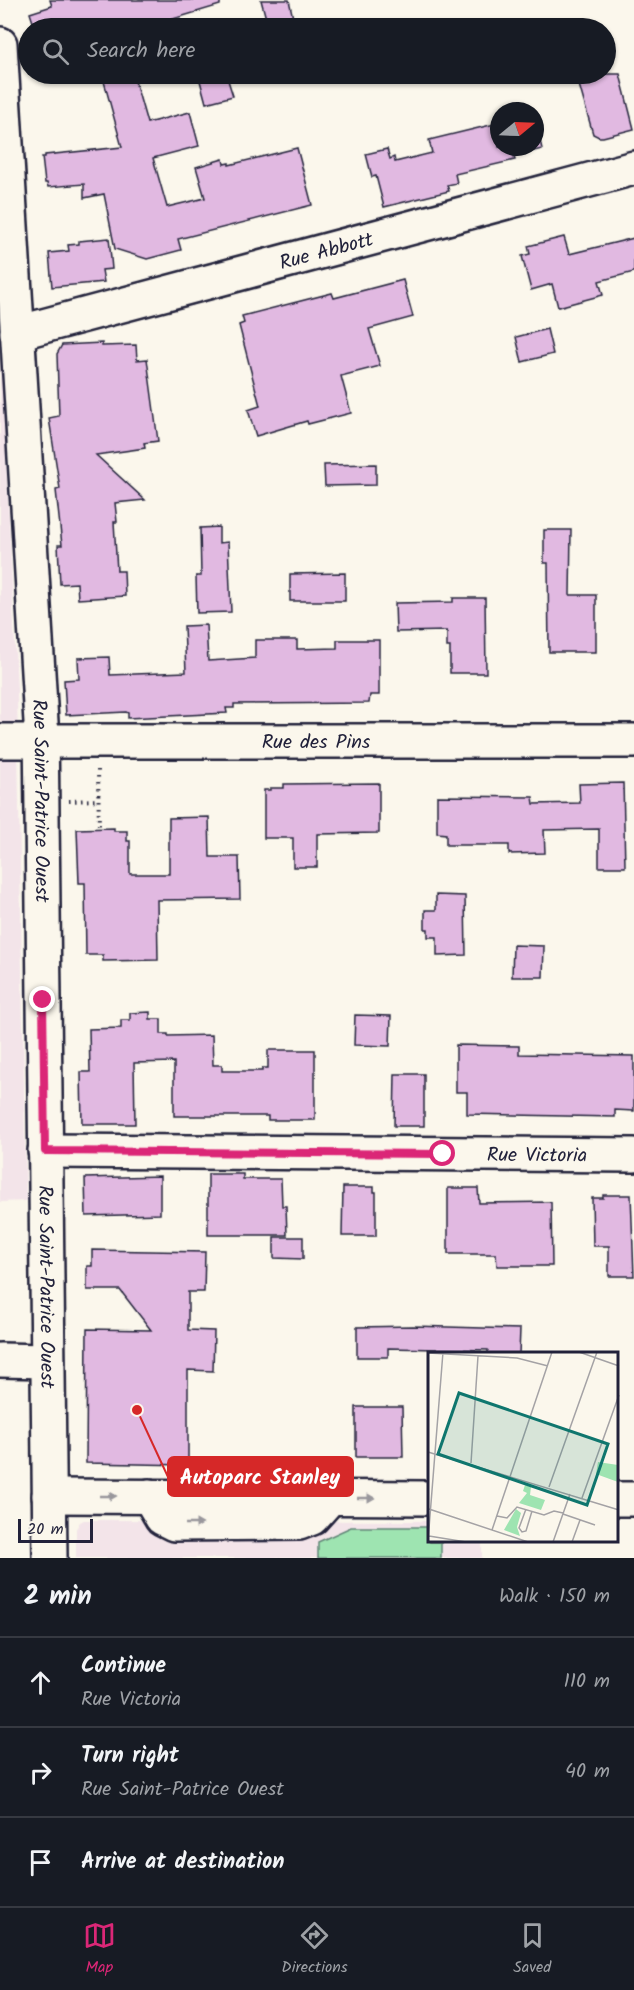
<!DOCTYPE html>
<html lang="en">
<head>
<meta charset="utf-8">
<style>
	body { margin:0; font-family:Kalam,sans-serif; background:#242831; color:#f1f3f6 }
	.compass { position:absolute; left:490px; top:102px; width:54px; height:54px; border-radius:50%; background:#171b24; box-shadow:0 2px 4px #0004; rotate:71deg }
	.scale { position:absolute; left:18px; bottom:15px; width:75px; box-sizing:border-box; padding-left:6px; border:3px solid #22223b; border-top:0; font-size:16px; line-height:21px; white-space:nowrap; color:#22223b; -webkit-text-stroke:4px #fbf7ec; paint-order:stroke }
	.stop { position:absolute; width:18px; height:18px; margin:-14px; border:4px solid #db2777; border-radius:50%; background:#fff }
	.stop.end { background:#db2777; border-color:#fff; box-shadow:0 2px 6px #0008 }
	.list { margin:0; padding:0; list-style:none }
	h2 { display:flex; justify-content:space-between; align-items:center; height:78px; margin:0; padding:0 24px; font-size:26px }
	h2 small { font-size:20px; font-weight:400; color:#9ea1a6 }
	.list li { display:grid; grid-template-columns:39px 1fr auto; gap:18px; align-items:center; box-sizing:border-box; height:90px; padding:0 24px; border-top:2px solid #363941 }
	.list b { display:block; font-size:22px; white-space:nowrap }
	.list p { margin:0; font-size:20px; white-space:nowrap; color:#9ea1a6 }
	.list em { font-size:20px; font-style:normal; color:#9ea1a6 }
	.icon { flex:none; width:33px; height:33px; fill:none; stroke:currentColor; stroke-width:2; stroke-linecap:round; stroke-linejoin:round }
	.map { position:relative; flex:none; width:634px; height:1558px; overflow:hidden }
	.search { position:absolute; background:#171b24; box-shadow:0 2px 4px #0004; left:18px; right:18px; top:18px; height:66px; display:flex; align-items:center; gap:15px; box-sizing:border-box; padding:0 21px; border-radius:33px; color:#9ea1a6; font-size:22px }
	.sheet { height:348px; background:#171b24 }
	nav { display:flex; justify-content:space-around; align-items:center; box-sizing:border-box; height:84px; border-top:2px solid #363941; background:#171b24; font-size:16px; color:#9ea1a6 }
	nav a { display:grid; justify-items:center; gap:3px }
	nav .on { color:#db2777 }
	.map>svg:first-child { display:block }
	.built { fill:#f3e4e9 }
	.green { fill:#9ee4b1; stroke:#608376; stroke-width:1.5 }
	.building { fill:#e1b9e1; stroke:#22223b; stroke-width:1.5 }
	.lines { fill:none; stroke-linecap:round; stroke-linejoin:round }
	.minor-casing { stroke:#22223b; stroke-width:38 }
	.path { stroke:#22223b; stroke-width:4; stroke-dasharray:1.5 4.5; stroke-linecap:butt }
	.minor { stroke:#fbf7ec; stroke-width:33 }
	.oneway { fill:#99979c }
	.route { stroke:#db2777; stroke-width:8 }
	.labels { text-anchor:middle; stroke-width:4.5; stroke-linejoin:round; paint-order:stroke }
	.street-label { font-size:20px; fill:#22223b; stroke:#fbf7ec }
	.inset-road { fill:none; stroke:#a4a2a5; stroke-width:1.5 }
	.view { fill:#0f766e; fill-opacity:0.15; stroke:#0f766e; stroke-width:3 }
	.inset-edge { fill:none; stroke:#22223b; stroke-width:3 }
	.leader { fill:none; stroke:#d62828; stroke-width:2 }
	.callout-dot { fill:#d62828; stroke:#fbf7ec; stroke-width:2 }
	.callout { fill:#d62828; stroke:#d62828; stroke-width:2 }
	.callout-label { font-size:21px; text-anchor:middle; font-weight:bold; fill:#fff }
</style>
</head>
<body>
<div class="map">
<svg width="634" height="1558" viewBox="0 0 634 1558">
	<rect width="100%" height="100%" fill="#fbf7ec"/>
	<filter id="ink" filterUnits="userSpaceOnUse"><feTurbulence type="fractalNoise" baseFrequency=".0167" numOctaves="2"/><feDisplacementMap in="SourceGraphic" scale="12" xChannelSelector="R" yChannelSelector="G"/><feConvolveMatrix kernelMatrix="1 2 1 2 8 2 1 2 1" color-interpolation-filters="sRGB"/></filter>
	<g filter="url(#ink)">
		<g class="built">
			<path d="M0 325 17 690 26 1201 0 1202Z"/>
			<path d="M84 1520 430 1521V1542H482V1558H76V1529L80 1522Z"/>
		</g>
		<path class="green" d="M351 1527H430V1542H441V1558H318V1542Z"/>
		<g class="building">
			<path d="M50 0H220V5L143 28H35L30 13 52 6Z"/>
			<path d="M261 0H289L293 18 268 26Z"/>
			<path d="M102 74H133L147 123 190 112 199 146 153 158 167 207 205 198 196 167 223 159 224 164 229 163V165L297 148 312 205 178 239 181 250 147 259 115 249 104 194 84 198V184L48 187 47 183H45L42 157H45V155L122 147Z"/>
			<path d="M213 74H226L233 96 206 103 199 77Z"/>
			<path d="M576 74H620L634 129 603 137H599L593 134Z"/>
			<path d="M535 120 542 149 514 156 515 160 455 174 457 183 447 185 449 191 384 207 376 176 372 177 366 154 387 149 390 159 394 157 395 162 432 153 429 140 499 123V147H535Z"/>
			<path d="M564 237 569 254 634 238V272L599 281 603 295 558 307 552 284 531 290 522 256 530 254 528 246Z"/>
			<path d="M109 238 112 269 102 270 104 282 52 287 49 253 69 251 68 245 79 244V241Z"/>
			<path d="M403 280 413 317 369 329 380 366 341 376 351 413 308 424 307 421 256 436 248 410 260 406 239 325 244 323 242 316 332 293 334 298Z"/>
			<path d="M547 329 553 354 522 362 516 337Z"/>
			<path d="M102 343V346L136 345 137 360 147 359 158 441 144 443 145 448 96 455 145 500 115 503 117 522H114L117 571H124L125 596 78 599 77 583 60 584 58 545H62L56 490 60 489 49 418 59 416 57 354 62 345Z"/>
			<path d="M376 464V485L325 486 324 465Z"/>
			<path d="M219 527V543L228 542 231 612 197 613 196 576H201L200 528Z"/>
			<path d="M544 530H571L570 595H596V652H549L548 563H544Z"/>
			<path d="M345 573V601H290V574Z"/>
			<path d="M453 598H485L486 673H450V647H447V631L396 632 395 603 453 602Z"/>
			<path d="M206 625 208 661 255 658V640H297V649L337 648V640H379V695H370L369 703 234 704V708H226L227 713 128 718V713L126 712 66 715 64 680 79 679 78 658 109 657 110 675 186 672 184 626Z"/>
			<path d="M379 783V833L317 834V867H293V838H264V790H270V788H284V784Z"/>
			<path d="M623 783 625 867H599V829L544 830 545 853 509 854V845H446V834L437 833V796L533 797 534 804 580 803 579 784Z"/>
			<path d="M209 817 210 857H239L240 899 157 900 158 960 103 961V955H86L85 883H79L77 829 114 828V831H127V841H130V874H169V818Z"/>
			<path d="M436 895 465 896 466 955 437 956V937H428V929H425V910H436Z"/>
			<path d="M513 945 544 946 543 977H512Z"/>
			<path d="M150 1012V1019H161V1034H168V1036L212 1035 213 1065H222V1071H262V1068H268V1050H315V1120H268V1116H174V1062L134 1063 135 1124H82L81 1072H90L89 1029 121 1028V1020H130V1013Z"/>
			<path d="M355 1015 391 1016 390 1046 354 1045Z"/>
			<path d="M456 1045 519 1046V1054L634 1056V1111L615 1110V1117L467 1114V1092H456Z"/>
			<path d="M395 1074H424V1126H394Z"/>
			<path d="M208 1174H243V1179H281L282 1206H286L287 1235H208Z"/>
			<path d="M160 1176V1214L86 1216 85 1178Z"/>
			<path d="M343 1187H374V1192H376V1236H342Z"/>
			<path d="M448 1188H478L479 1203 551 1202 552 1266H497L496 1254H448Z"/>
			<path d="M603 1195H631L634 1276H609V1246H593L592 1198H603Z"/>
			<path d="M274 1237H303V1259L274 1258Z"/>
			<path d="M92 1250 205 1252 204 1292H188V1330L214 1331 213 1371 188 1370V1465L86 1463 87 1329 151 1330 120 1290H87V1266H92Z"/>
			<path d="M413 1326 520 1329 519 1354H488V1350L388 1348V1357H357V1327Z"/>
			<path d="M356 1407H402L403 1457H356Z"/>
		</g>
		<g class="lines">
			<defs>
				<g id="minor">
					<path id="s1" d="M0 44 41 722 50 1558"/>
					<path id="s2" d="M17 333 634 168"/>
					<path id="s3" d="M0 741H634"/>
					<path id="s4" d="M45 1151 634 1155"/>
					<path d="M0 1360 47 1361"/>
					<path d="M49 1496 430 1498"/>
					<path d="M149 1496 162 1518 174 1524 299 1523 312 1518 331 1497"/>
					<path d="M618 1499H634"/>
				</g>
			</defs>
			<use href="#minor" class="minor-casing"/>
			<g class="path">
				<path d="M98 770 99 829"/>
				<path d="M69 801 99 800"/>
			</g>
			<use href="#minor" class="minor"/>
		</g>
		<defs><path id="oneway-solid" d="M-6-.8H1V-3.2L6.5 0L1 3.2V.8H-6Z" transform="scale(1.5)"/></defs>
		<g class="oneway">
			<use href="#oneway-solid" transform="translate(108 1496)"/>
			<use href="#oneway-solid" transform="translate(366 1498)"/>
			<use href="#oneway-solid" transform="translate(194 1524)"/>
		</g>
	</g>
	<g class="lines" filter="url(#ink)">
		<path class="route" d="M43 1000 45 1151 443 1154"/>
	</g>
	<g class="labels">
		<g class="street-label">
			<text dy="7" stroke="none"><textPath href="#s2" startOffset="320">Rue Abbott</textPath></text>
			<text dy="7" stroke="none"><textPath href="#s3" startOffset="316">Rue des Pins</textPath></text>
			<text dy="7" stroke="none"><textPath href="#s1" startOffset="758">Rue Saint-Patrice Ouest</textPath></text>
			<text dy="7" stroke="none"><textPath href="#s4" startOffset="492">Rue Victoria</textPath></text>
			<text dy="7" stroke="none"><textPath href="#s1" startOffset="1244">Rue Saint-Patrice Ouest</textPath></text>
		</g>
	</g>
	<g transform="translate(428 1352)">
		<rect width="190" height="190" fill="#fbf7ec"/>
		<path d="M170 110 190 113V130L168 122ZM97 133 103 135 102 143 117 148 113 158 91 151 99 141 95 139ZM88 157 93 161 89 175 92 184 76 178Z" fill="#9ee4b1"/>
		<path class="inset-road" d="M151 0 191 14M0 1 89 6 120 14M0 100 191 158M43 111 50 4M121 135 169 0M154 146 191 43M1 157 100 190M98 157 91 176 94 180 98 179 104 159M135 162 167 173M69 164 79 166 89 155 116 163 126 159 135 161M64 178 124 0M1 184 38 190M0 189 15 0M125 190 142 142M144 190 152 168"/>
		<path class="view" d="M31 41 180 92 159 153 10 102Z"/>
		<rect width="190" height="190" class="inset-edge"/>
	</g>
	<path class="leader" d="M137 1410L168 1477"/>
	<circle class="callout-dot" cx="137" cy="1410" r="6"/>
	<rect class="callout" x="168" y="1457" width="185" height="39" rx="6"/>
	<g class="callout-label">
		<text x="260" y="1484">Autoparc Stanley</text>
	</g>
</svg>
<svg class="compass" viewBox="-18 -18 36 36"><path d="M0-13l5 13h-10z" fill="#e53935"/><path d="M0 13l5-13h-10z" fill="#9ea1a6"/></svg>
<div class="scale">20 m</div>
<div class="stop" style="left:443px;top:1154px"></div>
<div class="stop end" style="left:43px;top:1000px"></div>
<div class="search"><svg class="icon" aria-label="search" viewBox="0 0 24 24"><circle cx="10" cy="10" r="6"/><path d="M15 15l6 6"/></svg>Search here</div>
</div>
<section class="sheet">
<h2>2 min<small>Walk · 150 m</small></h2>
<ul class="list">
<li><svg class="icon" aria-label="ahead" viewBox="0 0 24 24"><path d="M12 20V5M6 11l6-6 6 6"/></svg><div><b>Continue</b><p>Rue Victoria</p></div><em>110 m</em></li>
<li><svg class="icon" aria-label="right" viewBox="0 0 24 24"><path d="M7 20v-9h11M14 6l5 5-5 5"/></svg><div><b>Turn right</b><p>Rue Saint-Patrice Ouest</p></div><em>40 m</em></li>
<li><svg class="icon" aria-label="arrive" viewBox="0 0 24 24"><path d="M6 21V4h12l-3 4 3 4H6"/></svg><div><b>Arrive at destination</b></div></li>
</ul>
</section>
<nav>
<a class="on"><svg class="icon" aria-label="map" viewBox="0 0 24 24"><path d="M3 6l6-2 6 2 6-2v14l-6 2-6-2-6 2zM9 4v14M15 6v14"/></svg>Map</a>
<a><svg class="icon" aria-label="directions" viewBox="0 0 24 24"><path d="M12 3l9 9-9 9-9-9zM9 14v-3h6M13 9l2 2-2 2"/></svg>Directions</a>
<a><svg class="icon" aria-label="saved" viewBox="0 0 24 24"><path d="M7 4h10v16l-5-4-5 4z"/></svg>Saved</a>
</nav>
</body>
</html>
